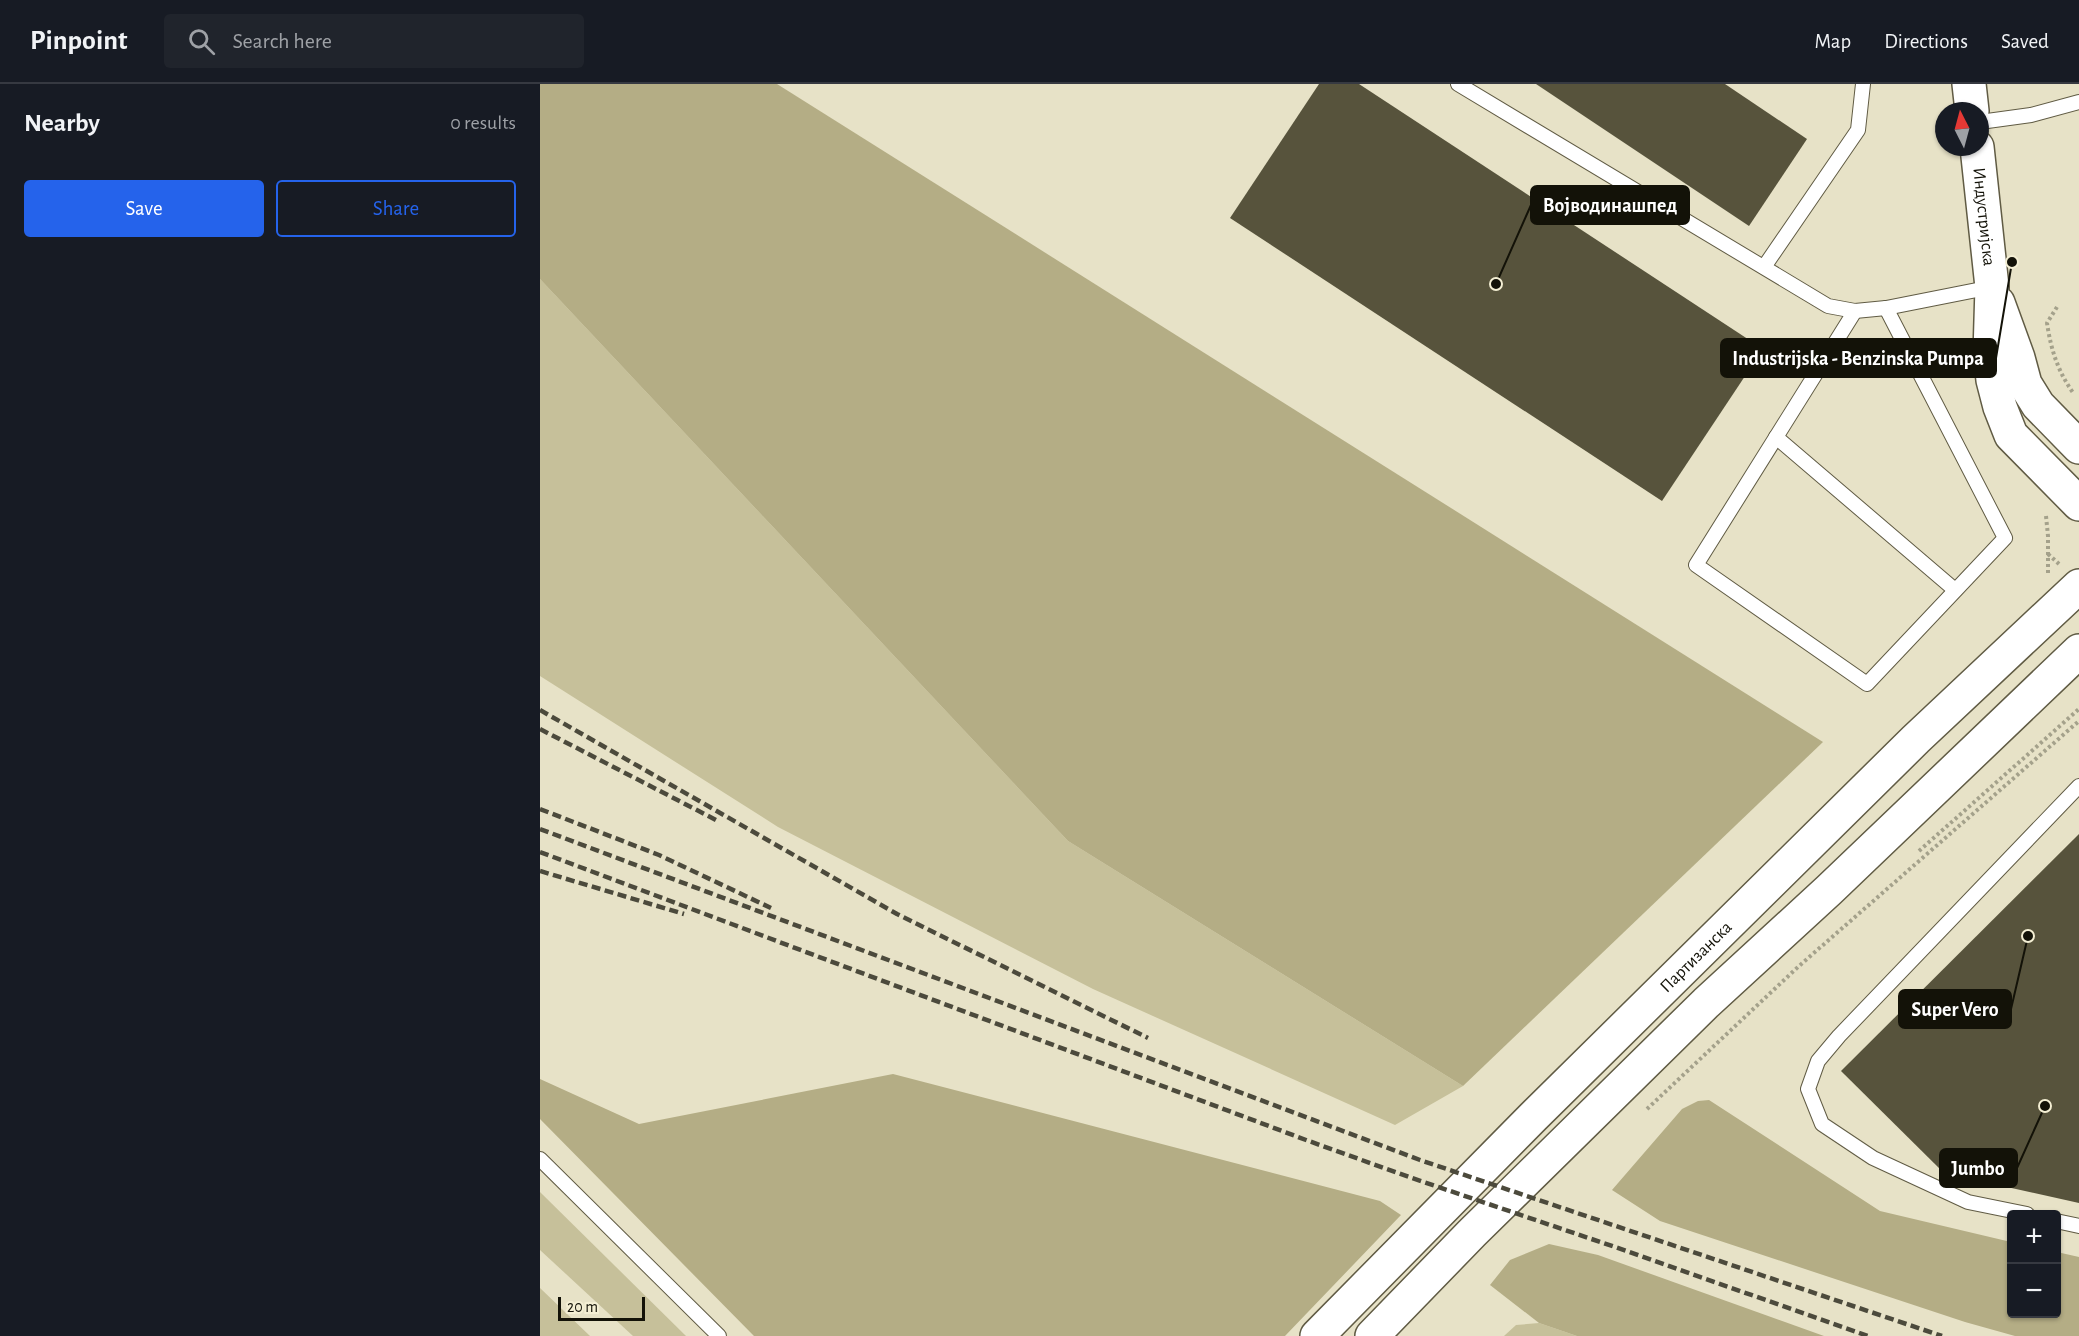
<!DOCTYPE html>
<html lang="en">
<head>
<meta charset="utf-8">
<style>
	body { margin:0; font-family:"Alegreya Sans",sans-serif; background:#20242c; color:#f1f3f6 }
	.controls { position:absolute; right:18px; bottom:18px; display:grid; overflow:hidden; border-radius:6px; box-shadow:0 2px 4px #0004 }
	.controls button { width:54px; height:54px; display:grid; place-items:center; padding:0; border:0; border-bottom:2px solid #363941; background:#171b24; color:#f1f3f6; font:30px sans-serif }
	.compass { position:absolute; left:1395px; top:18px; width:54px; height:54px; border-radius:50%; background:#171b24; box-shadow:0 2px 4px #0004; rotate:354deg }
	.scale { position:absolute; left:18px; bottom:15px; width:87px; box-sizing:border-box; padding-left:6px; border:3px solid #131208; border-top:0; font-size:16px; line-height:21px; white-space:nowrap; color:#131208; -webkit-text-stroke:4px #f4efd4; paint-order:stroke }
	.list { margin:0; padding:0; list-style:none }
	h2 { display:flex; justify-content:space-between; align-items:center; height:78px; margin:0; padding:0 24px; font-size:26px }
	h2 small { font-size:20px; font-weight:400; color:#9ea1a6 }
	.actions { display:flex; gap:12px; padding:18px 24px }
	.actions a { flex:1; padding:14px 0; border:2px solid #2563eb; border-radius:6px; text-align:center; font-size:21px; color:#2563eb }
	.actions .main { background:#2563eb; color:#fff }
	.icon { flex:none; width:33px; height:33px; fill:none; stroke:currentColor; stroke-width:2; stroke-linecap:round; stroke-linejoin:round }
	.map { position:relative; flex:none; width:1539px; height:1252px; overflow:hidden }
	header { display:flex; align-items:center; gap:36px; box-sizing:border-box; height:84px; padding:0 30px; background:#171b24; border-bottom:2px solid #363941 }
	header strong { font-size:28px }
	nav { display:flex; gap:33px; margin-inline-start:auto; font-size:21px }
	.search { width:420px; height:54px; background:#20242c; display:flex; align-items:center; gap:15px; box-sizing:border-box; padding:0 21px; border-radius:6px; color:#9ea1a6; font-size:22px }
	main { display:flex }
	aside { flex:1; background:#171b24 }
	.map>svg:first-child { display:block }
	.green { fill:#c6c09a }
	.forest { fill:#b4ad85 }
	.building { fill:#57533c }
	.lines { fill:none; stroke-linecap:round; stroke-linejoin:round }
	.service-casing { stroke:#605b44; stroke-width:16 }
	.tertiary-casing { stroke:#605b44; stroke-width:36 }
	.secondary-casing { stroke:#605b44; stroke-width:36 }
	.path { stroke:#a4a18b; stroke-width:4; stroke-dasharray:3 3; stroke-linecap:butt }
	.service { stroke:#fff; stroke-width:14 }
	.tertiary { stroke:#fff; stroke-width:33 }
	.secondary { stroke:#fff; stroke-width:33 }
	.rail { stroke:#4c4a3c; stroke-width:4.5; stroke-dasharray:9 4.5; stroke-linecap:butt }
	.labels { text-anchor:middle; stroke-width:6; stroke-linejoin:round; paint-order:stroke }
	.street-label { font-size:18px; fill:#131208; stroke:#f4efd4 }
	.leader { fill:none; stroke:#131208; stroke-width:2 }
	.callout-dot { fill:#131208; stroke:#f4efd4; stroke-width:2 }
	.callout { fill:#131208; stroke:#131208; stroke-width:2 }
	.callout-label { font-size:20px; text-anchor:middle; font-weight:bold; fill:#fff }
</style>
</head>
<body>
<header>
<strong>Pinpoint</strong>
<div class="search"><svg class="icon" aria-label="search" viewBox="0 0 24 24"><circle cx="10" cy="10" r="6"/><path d="M15 15l6 6"/></svg>Search here</div>
<nav><a>Map</a><a>Directions</a><a>Saved</a></nav>
</header>
<main>
<aside>
<h2>Nearby<small>0 results</small></h2>
<ul class="list">
</ul>
<div class="actions"><a class="main">Save</a><a>Share</a></div>
</aside>
<div class="map">
<svg width="1539" height="1252" viewBox="0 0 1539 1252">
	<rect width="100%" height="100%" fill="#e7e2c7"/>
	<g class="green">
		<path d="M0 195 528 757 923 1002 855 1041 553 905 238 743 0 592Z"/>
		<path d="M0 1108 146 1252H93L0 1166Z"/>
		<path d="M0 1204 50 1252H0Z"/>
		<path d="M999 1239 1037 1252H964L976 1241Z"/>
	</g>
	<g class="forest">
		<path d="M0 0H237L1283 658 923 1002 528 757 0 195Z"/>
		<path d="M353 990 840 1117 861 1131 745 1252H214L0 1035V995L99 1040Z"/>
		<path d="M1169 1016 1340 1127 1471 1158 1472 1230H1516L1517 1168 1539 1173V1252H1475L1425 1238 1120 1137 1072 1106 1142 1025 1158 1017Z"/>
		<path d="M1009 1160 1058 1171 1284 1252H1037L999 1239 950 1201 970 1176Z"/>
	</g>
	<g class="building">
		<path d="M779 0H819L1223 265 1122 417 690 134Z"/>
		<path d="M996 0H1185L1267 55 1209 142Z"/>
		<path d="M1539 750V1119L1404 1089 1301 987Z"/>
	</g>
	<g class="lines">
		<defs>
			<g id="service">
				<path d="M918 0 1288 222 1315 227 1346 224 1452 203"/>
				<path d="M1440 38 1491 31 1539 18"/>
				<path d="M1224 183 1318 46 1323 0"/>
				<path d="M1315 227 1156 481 1327 600 1465 454 1346 224"/>
				<path d="M1236 353 1415 506"/>
				<path d="M0 1075 179 1252"/>
				<path d="M1487 1130 1428 1118 1333 1074 1282 1040 1268 1005 1278 977 1299 952 1539 702"/>
				<path d="M1516 1137 1539 1142"/>
			</g>
			<g id="tertiary">
				<path d="M1429 0 1432 27"/>
				<path id="s1" d="M1437 63 1452 203 1450 269 1453 296 1460 323 1471 351 1539 420"/>
				<path d="M1458 219 1478 274 1485 300 1498 321 1539 363"/>
			</g>
			<g id="secondary">
				<path id="s2" d="M777 1252 993 1033 1376 655 1539 502"/>
				<path d="M832 1252 932 1149 1166 919 1289 806 1539 567"/>
			</g>
		</defs>
		<use href="#service" class="service-casing"/>
		<use href="#tertiary" class="tertiary-casing"/>
		<use href="#secondary" class="secondary-casing"/>
		<g class="path">
			<path d="M1517 223 1507 239C1511 266 1518 288 1534 310"/>
			<path d="M1506 432 1508 452V490"/>
			<path d="M1508 470 1519 480"/>
			<path d="M1379 767 1539 625"/>
			<path d="M1107 1025 1259 882 1539 637"/>
		</g>
		<use href="#service" class="service"/>
		<use href="#tertiary" class="tertiary"/>
		<use href="#secondary" class="secondary"/>
		<g class="rail">
			<path d="M0 626 357 830 608 954"/>
			<path d="M0 645 178 737"/>
			<path d="M0 725 119 771 231 824"/>
			<path d="M0 745 880 1076 1402 1252"/>
			<path d="M0 768 766 1056 869 1093 1075 1163 1328 1252"/>
			<path d="M0 787 144 830"/>
		</g>
	</g>
	<g class="labels">
		<g class="street-label">
			<text dy="6" stroke="none"><textPath href="#s1" startOffset="70">Индустријска</textPath></text>
			<text dy="6" stroke="none"><textPath href="#s2" startOffset="536">Партизанска</textPath></text>
		</g>
	</g>
	<path class="leader" d="M956 200L991 121M1472 178L1456 274M1488 852L1471 925M1505 1022L1477 1084"/>
	<g class="callout-dot">
		<circle cx="956" cy="200" r="6"/>
		<circle cx="1472" cy="178" r="6"/>
		<circle cx="1488" cy="852" r="6"/>
		<circle cx="1505" cy="1022" r="6"/>
	</g>
	<g class="callout">
		<rect x="991" y="102" width="158" height="38" rx="6"/>
		<rect x="1181" y="255" width="275" height="38" rx="6"/>
		<rect x="1359" y="906" width="112" height="38" rx="6"/>
		<rect x="1400" y="1065" width="77" height="38" rx="6"/>
	</g>
	<g class="callout-label">
		<text x="1070" y="128">Војводинашпед</text>
		<text x="1318" y="281">Industrijska - Benzinska Pumpa</text>
		<text x="1415" y="932">Super Vero</text>
		<text x="1438" y="1091">Jumbo</text>
	</g>
</svg>
<div class="controls">
<button>+</button>
<button>−</button>
</div>
<svg class="compass" viewBox="-18 -18 36 36"><path d="M0-13l5 13h-10z" fill="#e53935"/><path d="M0 13l5-13h-10z" fill="#9ea1a6"/></svg>
<div class="scale">20 m</div>
</div>
</main>
</body>
</html>
